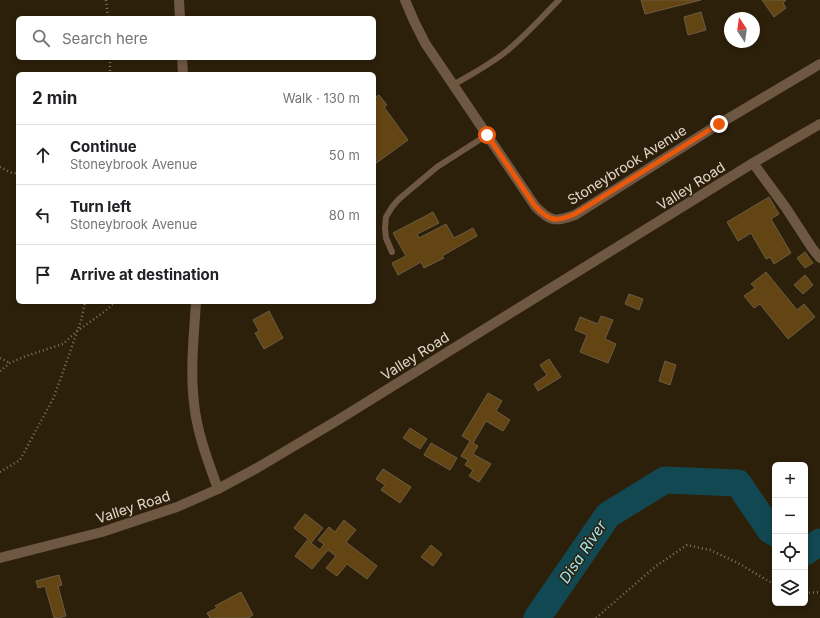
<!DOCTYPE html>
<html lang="en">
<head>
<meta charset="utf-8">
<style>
	body { margin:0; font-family:Inter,sans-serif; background:#f6f6f6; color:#202124 }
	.controls { position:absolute; right:12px; bottom:12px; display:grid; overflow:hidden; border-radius:6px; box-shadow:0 2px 6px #0003 }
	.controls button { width:36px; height:36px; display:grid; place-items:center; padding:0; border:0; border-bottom:1px solid #e0e0e0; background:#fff; color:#202124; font:20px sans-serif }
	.compass { position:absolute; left:724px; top:12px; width:36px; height:36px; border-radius:50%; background:#fff; box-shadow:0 2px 6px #0003; rotate:347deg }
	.stop { position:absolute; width:12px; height:12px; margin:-9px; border:3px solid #ea580c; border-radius:50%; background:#fff }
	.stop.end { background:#ea580c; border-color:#fff; box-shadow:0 1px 4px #0008 }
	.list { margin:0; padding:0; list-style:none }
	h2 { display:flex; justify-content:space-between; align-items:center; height:52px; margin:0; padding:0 16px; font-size:17px }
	h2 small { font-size:13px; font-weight:400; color:#757577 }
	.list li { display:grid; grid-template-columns:26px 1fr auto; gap:12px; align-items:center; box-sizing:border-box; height:60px; padding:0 16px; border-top:1px solid #e0e0e0 }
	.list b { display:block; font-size:15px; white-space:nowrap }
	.list p { margin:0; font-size:13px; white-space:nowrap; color:#757577 }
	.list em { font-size:13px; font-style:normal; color:#757577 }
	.icon { flex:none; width:22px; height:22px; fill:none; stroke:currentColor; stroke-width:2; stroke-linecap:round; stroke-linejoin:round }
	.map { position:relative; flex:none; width:820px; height:618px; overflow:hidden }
	.search { position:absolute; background:#fff; box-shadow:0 2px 6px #0003; left:16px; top:16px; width:360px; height:44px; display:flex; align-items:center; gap:10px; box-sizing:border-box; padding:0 14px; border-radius:6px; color:#757577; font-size:15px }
	.panel { position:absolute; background:#fff; box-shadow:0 2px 6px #0003; left:16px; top:72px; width:360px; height:232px; border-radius:6px }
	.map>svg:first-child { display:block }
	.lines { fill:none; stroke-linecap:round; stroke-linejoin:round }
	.river { stroke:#124852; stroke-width:27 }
	.building { fill:#624513; stroke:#6b5c45 }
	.path { stroke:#7f7361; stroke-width:2.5; stroke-dasharray:1 3; stroke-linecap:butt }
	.service { stroke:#6e5743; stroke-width:6 }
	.minor { stroke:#6e5743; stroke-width:10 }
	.tertiary { stroke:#6e5743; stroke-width:10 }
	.route { stroke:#ea580c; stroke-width:5 }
	.labels { text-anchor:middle; stroke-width:3; stroke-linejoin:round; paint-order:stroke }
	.street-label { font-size:14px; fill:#e0d7ca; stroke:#2d200a }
	.water-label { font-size:15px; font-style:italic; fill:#9ee6f7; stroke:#2d200a }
</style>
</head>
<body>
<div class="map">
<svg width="820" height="618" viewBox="0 0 820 618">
	<rect width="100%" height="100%" fill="#2d200a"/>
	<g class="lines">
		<g class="river">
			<path d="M805 552 820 542"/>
			<path d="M537 618 608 515 665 480 738 483 770 530 775 533"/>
		</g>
	</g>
	<g class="building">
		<path d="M641 0H701L645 14Z"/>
		<path d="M762 0H786L783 3 786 8 774 17Z"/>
		<path d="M701 12 706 30 688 35 684 17Z"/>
		<path d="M379 95 387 105 384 107 408 140 375 164 374 162V98Z"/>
		<path d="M769 197 779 214 771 219 791 253 774 264 770 257 766 259 751 233 738 241 727 222Z"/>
		<path d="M433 212 439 223 417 234 419 238 446 224 454 238 473 228 477 236 442 256 444 258 424 268 421 262 398 275 392 263 406 256 393 233Z"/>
		<path d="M805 252 813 263 805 268 797 258Z"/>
		<path d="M766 272 797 310 804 304 815 317 788 339 760 304 754 308 744 296 755 288 751 284Z"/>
		<path d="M805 275 813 285 803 294 794 285Z"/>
		<path d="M629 294 643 299 639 310 625 304Z"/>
		<path d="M269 311 283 338 264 349 255 333 259 331 253 320Z"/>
		<path d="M601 316 613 320 605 339 616 344 608 363 580 352 587 335 575 330 580 317 598 324Z"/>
		<path d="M549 359 561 377 538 391 534 384 547 375 540 365Z"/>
		<path d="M665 361 676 365 670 385 659 381Z"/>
		<path d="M488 393 502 401 496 411 510 420 503 431 486 421 473 443 478 446 473 454 491 464 479 482 469 476 473 470 465 465 468 460 461 456 470 441 462 436Z"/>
		<path d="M410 428 427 439 420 449 403 438Z"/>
		<path d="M431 443 457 458 450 470 424 455Z"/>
		<path d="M383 469 411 487 400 503 381 490 385 485 376 479Z"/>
		<path d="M305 514 323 528 311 543 320 550 324 544 318 540 329 527 335 532 344 520 356 530 346 542 377 566 367 579 347 564 337 576 326 568 336 556 328 550 312 569 295 556 308 539 294 528Z"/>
		<path d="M431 545 442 554 433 566 421 557Z"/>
		<path d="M59 575 62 585 58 586 66 616 58 618H54L45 586 38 588 36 581Z"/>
		<path d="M241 592 253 615 248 618H210L207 613 217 608 215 606Z"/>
	</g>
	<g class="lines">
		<g class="path">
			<path d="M106 0 108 18"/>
			<path d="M110 58V74"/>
			<path d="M0 167 12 173H18"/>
			<path d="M0 358 10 363"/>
			<path d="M0 371 10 363 26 356 63 344 77 331 104 312 115 302"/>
			<path d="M0 472 20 460 54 397 81 321 85 302"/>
			<path d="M805 593 820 592"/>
			<path d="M596 618 656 566 687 545 710 550 738 563 775 585"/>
		</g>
		<g class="service">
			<path d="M453 85C472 74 491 64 508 50 526 35 542 17 559 0"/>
			<path d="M392 252 386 238 385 228 386 217 392 207 399 199 437 167 487 135"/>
		</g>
		<g class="minor">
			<path d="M179 0 180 18"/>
			<path d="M405 0 414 21 425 43 535 206C550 222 556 222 575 215L719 124 820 64"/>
			<path d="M182 58 183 74"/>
			<path d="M753 163 786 208 812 248 820 258"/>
			<path d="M196 302C194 335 190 370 194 403 197 433 208 461 218 489"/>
		</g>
		<path class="tertiary" d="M0 558 102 532 177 507 218 489 257 468 338 420 753 163 820 124"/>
	</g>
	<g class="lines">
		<path class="route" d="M487 135 535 206C550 222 556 222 575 214L719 124"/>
	</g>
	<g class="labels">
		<g class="street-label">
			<text transform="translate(627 165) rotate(-32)" y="5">Stoneybrook Avenue</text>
			<text transform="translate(691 186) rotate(-32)" y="5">Valley Road</text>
			<text transform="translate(415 356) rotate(-32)" y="5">Valley Road</text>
			<text transform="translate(133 507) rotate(-18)" y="5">Valley Road</text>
		</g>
		<g class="water-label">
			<text transform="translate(583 552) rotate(-56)" y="5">Disa River</text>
		</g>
	</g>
</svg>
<div class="controls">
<button>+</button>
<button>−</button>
<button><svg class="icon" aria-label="locate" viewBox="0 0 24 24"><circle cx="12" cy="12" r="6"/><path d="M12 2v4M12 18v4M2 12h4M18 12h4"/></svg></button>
<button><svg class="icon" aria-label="layers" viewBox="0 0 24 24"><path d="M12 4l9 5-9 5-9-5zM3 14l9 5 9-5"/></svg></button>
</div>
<svg class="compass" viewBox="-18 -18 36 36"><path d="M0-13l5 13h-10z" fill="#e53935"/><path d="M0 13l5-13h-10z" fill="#757577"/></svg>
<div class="stop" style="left:487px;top:135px"></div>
<div class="stop end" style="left:719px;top:124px"></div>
<div class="search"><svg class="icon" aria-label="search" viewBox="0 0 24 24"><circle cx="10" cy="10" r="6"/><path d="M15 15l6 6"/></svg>Search here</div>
<section class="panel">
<h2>2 min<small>Walk · 130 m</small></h2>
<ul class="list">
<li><svg class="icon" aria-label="ahead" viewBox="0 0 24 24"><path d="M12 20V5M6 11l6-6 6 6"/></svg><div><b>Continue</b><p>Stoneybrook Avenue</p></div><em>50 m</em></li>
<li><svg class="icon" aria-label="left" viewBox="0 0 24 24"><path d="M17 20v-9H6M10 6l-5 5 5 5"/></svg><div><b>Turn left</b><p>Stoneybrook Avenue</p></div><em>80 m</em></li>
<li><svg class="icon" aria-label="arrive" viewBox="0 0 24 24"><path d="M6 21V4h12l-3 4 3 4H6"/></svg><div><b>Arrive at destination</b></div></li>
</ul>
</section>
</div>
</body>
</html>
